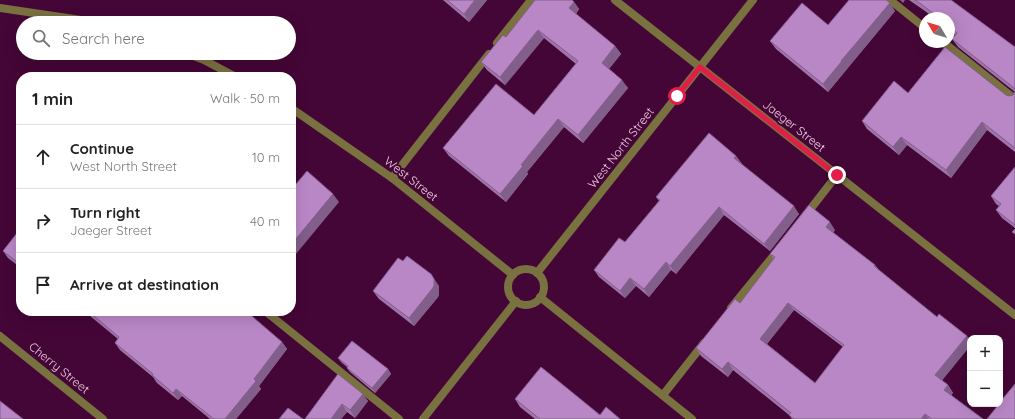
<!DOCTYPE html>
<html lang="en">
<head>
<meta charset="utf-8">
<style>
	body { margin:0; font-family:Quicksand,sans-serif; background:#f6f6f6; color:#222 }
	.controls { position:absolute; right:12px; bottom:12px; display:grid; overflow:hidden; border-radius:8px; box-shadow:0 4px 16px #0002 }
	.controls button { width:36px; height:36px; display:grid; place-items:center; padding:0; border:0; border-bottom:1px solid #e0e0e0; background:#fff; color:#222; font:20px sans-serif }
	.compass { position:absolute; left:919px; top:12px; width:36px; height:36px; border-radius:50%; background:#fff; box-shadow:0 4px 16px #0002; rotate:308deg }
	.stop { position:absolute; width:12px; height:12px; margin:-9px; border:3px solid #e11d48; border-radius:50%; background:#fff }
	.stop.end { background:#e11d48; border-color:#fff; box-shadow:0 1px 4px #0008 }
	.list { margin:0; padding:0; list-style:none }
	h2 { display:flex; justify-content:space-between; align-items:center; height:52px; margin:0; padding:0 16px; font-size:17px }
	h2 small { font-size:13px; font-weight:400; color:#767676 }
	.list li { display:grid; grid-template-columns:26px 1fr auto; gap:12px; align-items:center; box-sizing:border-box; height:64px; padding:0 16px; border-top:1px solid #e0e0e0 }
	.list b { display:block; font-size:15px; white-space:nowrap }
	.list p { margin:0; font-size:13px; white-space:nowrap; color:#767676 }
	.list em { font-size:13px; font-style:normal; color:#767676 }
	.icon { flex:none; width:22px; height:22px; fill:none; stroke:currentColor; stroke-width:2; stroke-linecap:round; stroke-linejoin:round }
	.map { position:relative; flex:none; width:1015px; height:419px; overflow:hidden }
	.search { position:absolute; background:#fff; box-shadow:0 4px 16px #0002; left:16px; top:16px; width:280px; height:44px; display:flex; align-items:center; gap:10px; box-sizing:border-box; padding:0 14px; border-radius:22px; color:#767676; font-size:15px }
	.panel { position:absolute; background:#fff; box-shadow:0 4px 16px #0002; left:16px; top:72px; width:280px; height:244px; border-radius:16px }
	.map>svg:first-child { display:block }
	.lines { fill:none; stroke-linecap:round; stroke-linejoin:round }
	.lane { stroke:#7a7140; stroke-width:8 }
	.street { stroke:#7a7140; stroke-width:8 }
	.wall { fill:#9f74aa; fill-rule:evenodd }
	.shaded-wall { fill:#825e8b }
	.building { fill:#b987c6; stroke:#825e8b; fill-rule:evenodd }
	.route { stroke:#e11d48; stroke-width:5 }
	.labels { text-anchor:middle; stroke-width:4; stroke-linejoin:round; paint-order:stroke }
	.street-label { font-size:12px; fill:#f0cae3; stroke:#440636 }
</style>
</head>
<body>
<div class="map">
<svg width="1015" height="419" viewBox="0 0 1015 419">
	<rect width="100%" height="100%" fill="#440636"/>
	<g class="lines">
		<g class="lane">
			<path d="M890 0 925 28"/>
			<path d="M943 42 1015 99"/>
			<path d="M497 43 531 0"/>
			<path d="M392 178 489 54"/>
			<path d="M805 216 837 175"/>
			<path d="M731 308 779 249"/>
			<path d="M265 311 399 419"/>
			<path d="M663 395 704 343"/>
		</g>
		<g class="street">
			<path d="M615 0 1015 315"/>
			<path d="M0 8 101 23"/>
			<path d="M186 53 204 60 236 77"/>
			<path d="M291 108 392 178 513 275"/>
			<circle cx="526" cy="287" r="18"/>
			<path d="M537 273 753 0"/>
			<path d="M540 297 692 419"/>
			<path d="M0 336 103 419"/>
			<path d="M423 419 516 301"/>
		</g>
	</g>
	<g class="wall">
		<path d="M443 0H487L469 22Z"/>
		<path d="M909 0H951L1015 47V152L987 130 951 178 907 145 899 155 867 129 862 121 908 93 1006 95 1009 96 1013 95 1015 92 958 47 952 39 956 35 949 30V18H934L925 11Z"/>
		<path d="M574 2 579 9 576 14 615 46 621 54 609 69 628 88 583 143 564 127 527 172 528 174 506 202 449 156 443 148 534 115 576 64 544 38 505 85 487 70 481 62 506 37Z"/>
		<path d="M895 11 847 69 828 92 776 49 770 41 828 25Z"/>
		<path d="M736 156 742 164H741L799 214 770 251 724 215 676 274 671 270 649 297 636 286 625 298 599 277 594 270 625 242 659 201 656 197Z"/>
		<path d="M1015 167V228L1002 218 996 210 999 206 996 204 991 196Z"/>
		<path d="M21 228V268L8 258 3 251Z"/>
		<path d="M835 230 833 233 875 265 880 271 970 346 942 380 948 385 953 393 951 395 983 419H792L789 415 733 370 728 377 701 356 696 348 740 303 774 259 770 254ZM794 310 843 347 815 383 767 344Z"/>
		<path d="M439 286V294L438 297 414 326 379 299 373 291Z"/>
		<path d="M84 311H167L173 316 282 342 287 349 259 386 261 389 236 419H210L182 396 178 400 157 383 153 377 120 350 115 343 118 339Z"/>
		<path d="M338 358 388 369 391 374 375 393 350 372 347 368V367L341 362Z"/>
		<path d="M338 374 368 401 355 418 347 412 341 419H305Z"/>
		<path d="M515 399 600 415 620 419H535L520 407Z"/>
	</g>
	<g class="shaded-wall">
		<path d="M475 0H487L469 22 464 14Z"/>
		<path d="M900 0H905L903 3Z"/>
		<path d="M574 2 579 9 574 16 569 8Z"/>
		<path d="M890 3 895 11 847 69 828 92 823 84 841 61Z"/>
		<path d="M538 30 544 38 505 85 500 77Z"/>
		<path d="M615 46 621 54 607 71 602 63Z"/>
		<path d="M622 80 628 88 583 143 578 135Z"/>
		<path d="M558 119 564 127 527 172 528 174 506 202 500 194 521 165Z"/>
		<path d="M982 122 987 130 951 178 946 170Z"/>
		<path d="M901 137 907 145 899 155 893 147Z"/>
		<path d="M736 156 742 164 740 166 734 158Z"/>
		<path d="M333 194 339 202 291 260V245Z"/>
		<path d="M794 206 799 214 770 251 764 244Z"/>
		<path d="M719 207 724 215 676 274 670 266Z"/>
		<path d="M830 222 835 230 831 235 826 227Z"/>
		<path d="M666 262 671 270 649 297 644 289Z"/>
		<path d="M431 274 439 286V294L438 297 414 326 409 318Z"/>
		<path d="M630 278 636 286 625 298 620 291Z"/>
		<path d="M788 303 794 310 765 346 760 339Z"/>
		<path d="M77 311H81L79 314Z"/>
		<path d="M967 336 970 341V346L940 383 935 375Z"/>
		<path d="M282 342 287 349 259 386 261 389 236 419H225Z"/>
		<path d="M728 362 733 370 728 377 722 369Z"/>
		<path d="M388 369 391 374 375 393 372 388Z"/>
		<path d="M948 385 953 393 949 398 944 390Z"/>
		<path d="M176 389 182 396 178 400 173 393Z"/>
		<path d="M363 394 368 401 355 418 350 410Z"/>
		<path d="M342 404 347 412 341 419H331Z"/>
		<path d="M925 414 929 419H921Z"/>
	</g>
	<g class="building">
		<path d="M447 0H475L464 14Z"/>
		<path d="M535 0H572L574 2 569 8 615 46 602 63 622 80 578 135 558 119 521 165 523 166 500 194 443 148 496 84 534 115 578 61 538 30 500 77 481 62 503 35 506 37Z"/>
		<path d="M849 0H886L890 3 841 61H842L823 84 770 41 802 3 828 25Z"/>
		<path d="M915 0H951L1015 47V148L982 122 946 170 901 137 893 147 862 121 894 81 908 93 945 47 1006 95 1009 96 1013 95 1015 91 1013 87 952 39 957 33 949 26V18H939L920 3H919Z"/>
		<path d="M709 133 736 156 734 158 794 206 764 244 719 207 670 266 666 262 644 289 630 278 620 291 594 270 619 238 625 242 660 200 656 197Z"/>
		<path d="M1015 167V225L996 210 1001 204 991 196Z"/>
		<path d="M307 171 333 194 291 245V190Z"/>
		<path d="M809 205 830 222 826 227 875 265 874 266 937 317 939 314 967 336 935 375 948 385 944 390 983 419H932L925 414 921 419H794L789 415 791 413 728 362 722 369 696 348 735 299 740 303 775 257 770 254ZM788 303 844 345 815 383 760 339Z"/>
		<path d="M21 228V265L3 251Z"/>
		<path d="M1015 229V234L1012 232Z"/>
		<path d="M407 256 431 274 434 279V286L432 289 409 318 373 291 398 258 403 261Z"/>
		<path d="M88 311H167L173 316 177 311H246L282 342 254 379 256 381 225 419H214L176 389 173 393 152 375 153 374 115 343 119 337Z"/>
		<path d="M352 341 388 369 372 388 347 368 348 366 338 358Z"/>
		<path d="M541 367 600 415 606 407 620 419H540L515 399Z"/>
		<path d="M338 374 363 394 350 410 342 404 331 419H305Z"/>
		<path d="M1015 384V419H987L999 404H1000V402Z"/>
		<path d="M0 401 23 419H0Z"/>
		<path d="M288 408 303 419H279Z"/>
	</g>
	<g class="lines">
		<path class="route" d="M677 96 700 67 837 175"/>
	</g>
	<g class="labels">
		<g class="street-label">
			<text transform="translate(794 126) rotate(38)" y="4">Jaeger Street</text>
			<text transform="translate(621 148) rotate(-52)" y="4">West North Street</text>
			<text transform="translate(411 179) rotate(38)" y="4">West Street</text>
			<text transform="translate(59 368) rotate(39)" y="4">Cherry Street</text>
		</g>
	</g>
</svg>
<div class="controls">
<button>+</button>
<button>−</button>
</div>
<svg class="compass" viewBox="-18 -18 36 36"><path d="M0-13l5 13h-10z" fill="#e53935"/><path d="M0 13l5-13h-10z" fill="#767676"/></svg>
<div class="stop" style="left:677px;top:96px"></div>
<div class="stop end" style="left:837px;top:175px"></div>
<div class="search"><svg class="icon" aria-label="search" viewBox="0 0 24 24"><circle cx="10" cy="10" r="6"/><path d="M15 15l6 6"/></svg>Search here</div>
<section class="panel">
<h2>1 min<small>Walk · 50 m</small></h2>
<ul class="list">
<li><svg class="icon" aria-label="ahead" viewBox="0 0 24 24"><path d="M12 20V5M6 11l6-6 6 6"/></svg><div><b>Continue</b><p>West North Street</p></div><em>10 m</em></li>
<li><svg class="icon" aria-label="right" viewBox="0 0 24 24"><path d="M7 20v-9h11M14 6l5 5-5 5"/></svg><div><b>Turn right</b><p>Jaeger Street</p></div><em>40 m</em></li>
<li><svg class="icon" aria-label="arrive" viewBox="0 0 24 24"><path d="M6 21V4h12l-3 4 3 4H6"/></svg><div><b>Arrive at destination</b></div></li>
</ul>
</section>
</div>
</body>
</html>
